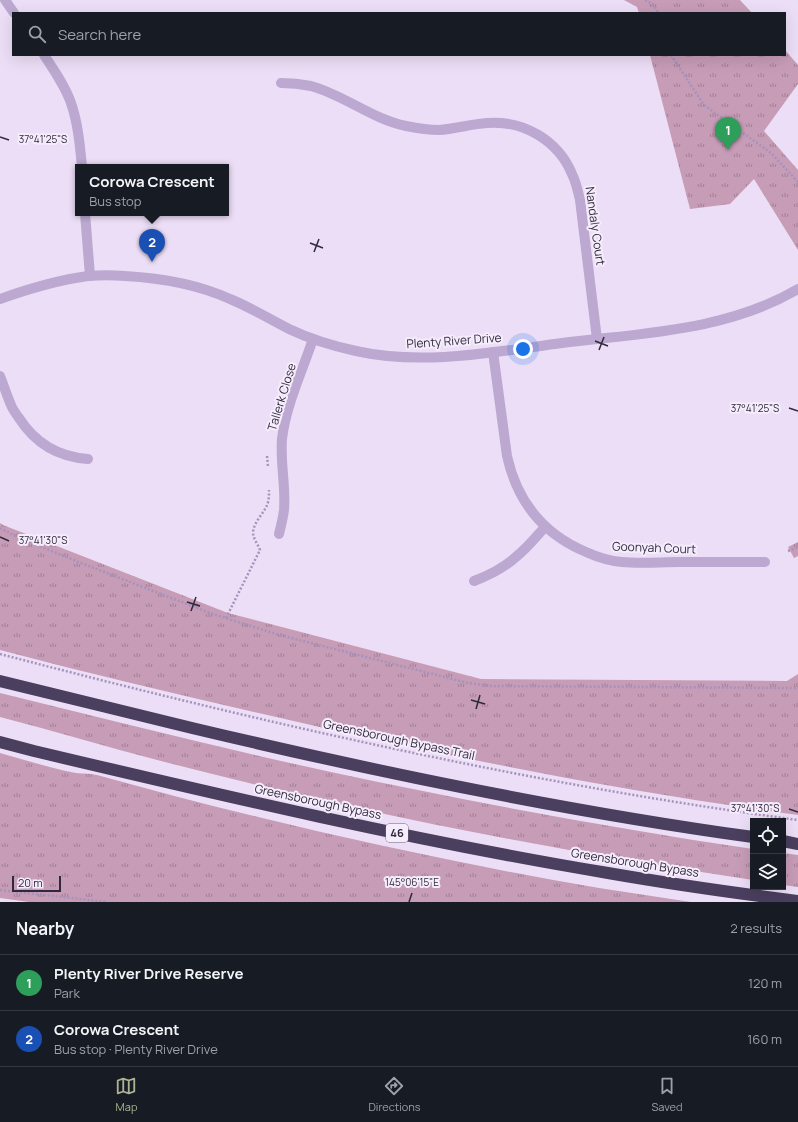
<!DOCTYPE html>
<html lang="en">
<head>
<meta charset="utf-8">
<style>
	body { margin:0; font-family:Manrope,sans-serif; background:#242831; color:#f1f3f6 }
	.controls { position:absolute; right:12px; bottom:12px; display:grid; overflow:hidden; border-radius:0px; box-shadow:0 4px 16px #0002 }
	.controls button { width:36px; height:36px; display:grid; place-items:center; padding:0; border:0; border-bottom:1px solid #363941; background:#171b24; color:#f1f3f6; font:20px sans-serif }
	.scale { position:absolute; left:12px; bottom:10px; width:49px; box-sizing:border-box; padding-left:4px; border:2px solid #30293c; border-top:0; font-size:11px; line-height:14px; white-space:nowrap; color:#30293c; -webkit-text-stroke:3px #f5ecfc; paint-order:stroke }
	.you { position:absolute; left:523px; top:349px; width:14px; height:14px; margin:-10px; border:3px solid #fff; border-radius:50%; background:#1a73e8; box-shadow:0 0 0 6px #1a73e833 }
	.badge { display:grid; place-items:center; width:26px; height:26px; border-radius:50%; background:#aeb393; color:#fff; font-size:13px; font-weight:700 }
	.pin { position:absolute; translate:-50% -33px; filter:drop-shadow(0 1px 2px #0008) }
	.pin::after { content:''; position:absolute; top:21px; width:14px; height:12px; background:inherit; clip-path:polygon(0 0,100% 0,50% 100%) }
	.popup { position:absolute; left:75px; top:164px; width:154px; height:52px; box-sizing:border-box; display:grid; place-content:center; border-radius:0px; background:#171b24; filter:drop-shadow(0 1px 3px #0005); font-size:13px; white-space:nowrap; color:#9ea1a6 }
	.popup b { font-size:15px; color:#f1f3f6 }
	.popup::after { content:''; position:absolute; left:50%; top:100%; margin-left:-8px; border:8px solid transparent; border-top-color:#171b24 }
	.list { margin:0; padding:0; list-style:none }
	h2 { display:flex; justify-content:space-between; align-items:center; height:52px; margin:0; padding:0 16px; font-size:17px }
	h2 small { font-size:13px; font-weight:400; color:#9ea1a6 }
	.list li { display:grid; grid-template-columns:26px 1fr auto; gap:12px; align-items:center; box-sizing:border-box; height:56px; padding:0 16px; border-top:1px solid #363941 }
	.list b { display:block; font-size:15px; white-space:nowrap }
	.list p { margin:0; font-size:13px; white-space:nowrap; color:#9ea1a6 }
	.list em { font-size:13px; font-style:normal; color:#9ea1a6 }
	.icon { flex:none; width:22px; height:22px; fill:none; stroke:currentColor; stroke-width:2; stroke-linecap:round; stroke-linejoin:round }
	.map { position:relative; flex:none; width:798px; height:902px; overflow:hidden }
	.search { position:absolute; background:#171b24; box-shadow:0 4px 16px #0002; left:12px; right:12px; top:12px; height:44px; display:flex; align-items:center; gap:10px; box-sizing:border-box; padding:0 14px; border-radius:0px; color:#9ea1a6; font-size:15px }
	.sheet { height:164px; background:#171b24 }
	nav { display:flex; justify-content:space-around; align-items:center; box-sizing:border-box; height:56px; border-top:1px solid #363941; background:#171b24; font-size:11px; color:#9ea1a6 }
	nav a { display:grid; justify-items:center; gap:2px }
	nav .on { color:#aeb393 }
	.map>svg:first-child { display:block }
	.grass { fill:url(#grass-tufts) }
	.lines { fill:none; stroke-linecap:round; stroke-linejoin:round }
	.path { stroke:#a692bc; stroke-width:2.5; stroke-dasharray:2 2; stroke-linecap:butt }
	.minor { stroke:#bca8d0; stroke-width:10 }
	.highway { stroke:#4a3f5e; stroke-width:12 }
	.ticks { fill:none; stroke:#30293c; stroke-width:1.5 }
	.labels { text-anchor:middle; stroke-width:4; stroke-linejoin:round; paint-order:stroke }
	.shield { fill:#f5ecfc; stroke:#6b6476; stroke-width:1 }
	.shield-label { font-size:11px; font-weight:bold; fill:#30293c }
	.street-label { font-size:12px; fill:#30293c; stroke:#f5ecfc }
	.ticks-label { font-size:10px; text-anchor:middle; fill:#30293c; stroke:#f5ecfc; stroke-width:4; stroke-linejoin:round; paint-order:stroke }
</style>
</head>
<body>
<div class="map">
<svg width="798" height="902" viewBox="0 0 798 902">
	<defs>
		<pattern id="grass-tufts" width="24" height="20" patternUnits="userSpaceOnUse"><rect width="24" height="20" fill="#c79cb7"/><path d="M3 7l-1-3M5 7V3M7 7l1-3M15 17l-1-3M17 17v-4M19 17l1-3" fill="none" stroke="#a27f96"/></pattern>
	</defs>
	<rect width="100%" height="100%" fill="#ecdef6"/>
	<g class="grass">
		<path d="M624 0H740L752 13H639L637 7Z"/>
		<path d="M785 50 798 65V84L764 131 798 170V250L754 179 730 204 690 209 650 55H785Z"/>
		<path d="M0 523 3 525 228 613 481 679 787 681 798 674V815C618 791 440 755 263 714 175 694 87 673 0 650Z"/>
		<path d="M798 542V556L794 558 788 547Z"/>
		<path d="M0 693C110 720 220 748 331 772 471 802 612 828 753 849V880C620 860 488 837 357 808 291 793 226 778 161 761 107 747 54 731 0 717Z"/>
		<path d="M0 753C25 760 50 768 76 773 83 774 88 773 97 775 262 821 430 859 599 888 630 893 660 897 691 902H29L0 898Z"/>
		<path d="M783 853 798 855V887L783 885Z"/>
	</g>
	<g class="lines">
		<g class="path">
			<path d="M645 0C652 3 655 6 658 13"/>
			<path d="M671 55 704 105 771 153 798 182"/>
			<path d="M267 456 268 467"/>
			<path d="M0 528 13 535 76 561 210 613 276 634 468 683 490 686 798 688"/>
			<path d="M788 551 798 547"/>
			<path d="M226 618 260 550C258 544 253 539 253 532 254 523 261 516 265 509 269 503 269 497 269 490"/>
			<path d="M0 654C263 723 529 784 798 820"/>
			<path d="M0 890 107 902"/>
		</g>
		<g class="minor">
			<path d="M5 0 14 13"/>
			<path d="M44 55C54 70 65 86 71 103 78 123 80 146 82 167"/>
			<path d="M281 83C291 83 301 84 311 86 344 95 372 119 406 126 416 128 428 130 439 130 455 129 471 124 487 123 523 120 558 140 572 174 576 182 578 191 580 200L597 339"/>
			<path d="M85 213 90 276"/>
			<path d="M0 299C28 289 58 280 88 276 100 275 113 275 125 276 161 278 197 284 230 299 250 307 269 319 289 329 310 339 333 346 356 351 423 366 494 352 562 343 642 333 727 331 798 289"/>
			<path d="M493 352 507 456C517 501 543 534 586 552 597 557 610 561 622 562 641 564 660 562 679 562 708 562 736 562 765 562"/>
			<path d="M0 376C4 386 7 396 11 405 13 410 16 414 19 418 35 443 59 457 88 459"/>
			<path d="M279 534C281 526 283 518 284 510 286 486 280 463 282 439 286 405 302 372 313 339"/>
			<path d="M474 581C490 575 504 568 517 556 527 548 536 537 545 527"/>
		</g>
		<g class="highway">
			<path d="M0 681C64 697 128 712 192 728 377 772 564 811 753 837"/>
			<path d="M0 742 34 751C224 796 415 841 608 873 671 884 735 893 798 901"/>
			<path d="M783 841 798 844"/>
		</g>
	</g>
	<path class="ticks" d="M0 137 9 140M310 243 323 248M314 252 319 239M595 341 608 346M599 350 604 337M789 408 798 411M0 537 9 541M187 602 200 606M191 611 196 597M471 700 485 704M476 709 480 695M789 809 798 812M409 902 412 893"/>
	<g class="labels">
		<rect class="shield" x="386" y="824" width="22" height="18" rx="3"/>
		<g class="shield-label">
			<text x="397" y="837">46</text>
		</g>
		<g class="street-label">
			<text transform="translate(595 226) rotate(82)" y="4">Nandaly Court</text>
			<text transform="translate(454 341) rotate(-4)" y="4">Plenty River Drive</text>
			<text transform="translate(282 397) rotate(-73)" y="4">Tallerk Close</text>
			<text transform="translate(654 548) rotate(2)" y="4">Goonyah Court</text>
			<text transform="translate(399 740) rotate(12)" y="4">Greensborough Bypass Trail</text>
			<text transform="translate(318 802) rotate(12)" y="4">Greensborough Bypass</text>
			<text transform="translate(635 863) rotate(9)" y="4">Greensborough Bypass</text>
		</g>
	</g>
	<g class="ticks-label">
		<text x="43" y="143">37°41'25"S</text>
		<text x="755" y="412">37°41'25"S</text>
		<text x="43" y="544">37°41'30"S</text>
		<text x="755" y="812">37°41'30"S</text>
		<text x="412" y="886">145°06'15"E</text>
	</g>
</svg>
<div class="controls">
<button><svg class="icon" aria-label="locate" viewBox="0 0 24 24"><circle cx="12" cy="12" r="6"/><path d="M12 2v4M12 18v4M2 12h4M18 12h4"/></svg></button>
<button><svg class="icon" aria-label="layers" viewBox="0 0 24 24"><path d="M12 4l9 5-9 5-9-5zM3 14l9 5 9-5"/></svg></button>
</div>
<div class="scale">20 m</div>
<div class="you"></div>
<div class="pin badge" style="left:728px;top:150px;background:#2e9e5b">1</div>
<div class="pin badge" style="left:152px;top:262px;background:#1a4fb4">2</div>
<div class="popup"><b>Corowa Crescent</b>Bus stop</div>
<div class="search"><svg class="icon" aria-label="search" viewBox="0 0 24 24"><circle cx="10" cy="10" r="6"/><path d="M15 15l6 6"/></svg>Search here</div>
</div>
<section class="sheet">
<h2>Nearby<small>2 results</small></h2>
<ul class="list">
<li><span class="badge" style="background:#2e9e5b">1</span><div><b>Plenty River Drive Reserve</b><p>Park</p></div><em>120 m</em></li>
<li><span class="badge" style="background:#1a4fb4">2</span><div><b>Corowa Crescent</b><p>Bus stop · Plenty River Drive</p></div><em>160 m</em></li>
</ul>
</section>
<nav>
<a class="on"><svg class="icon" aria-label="map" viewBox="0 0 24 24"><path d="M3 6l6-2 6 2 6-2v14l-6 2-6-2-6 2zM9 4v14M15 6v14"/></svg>Map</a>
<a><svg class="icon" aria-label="directions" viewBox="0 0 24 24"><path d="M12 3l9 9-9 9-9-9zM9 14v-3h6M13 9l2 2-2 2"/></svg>Directions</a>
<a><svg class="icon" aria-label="saved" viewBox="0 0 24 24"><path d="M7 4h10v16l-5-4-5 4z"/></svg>Saved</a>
</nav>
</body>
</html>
